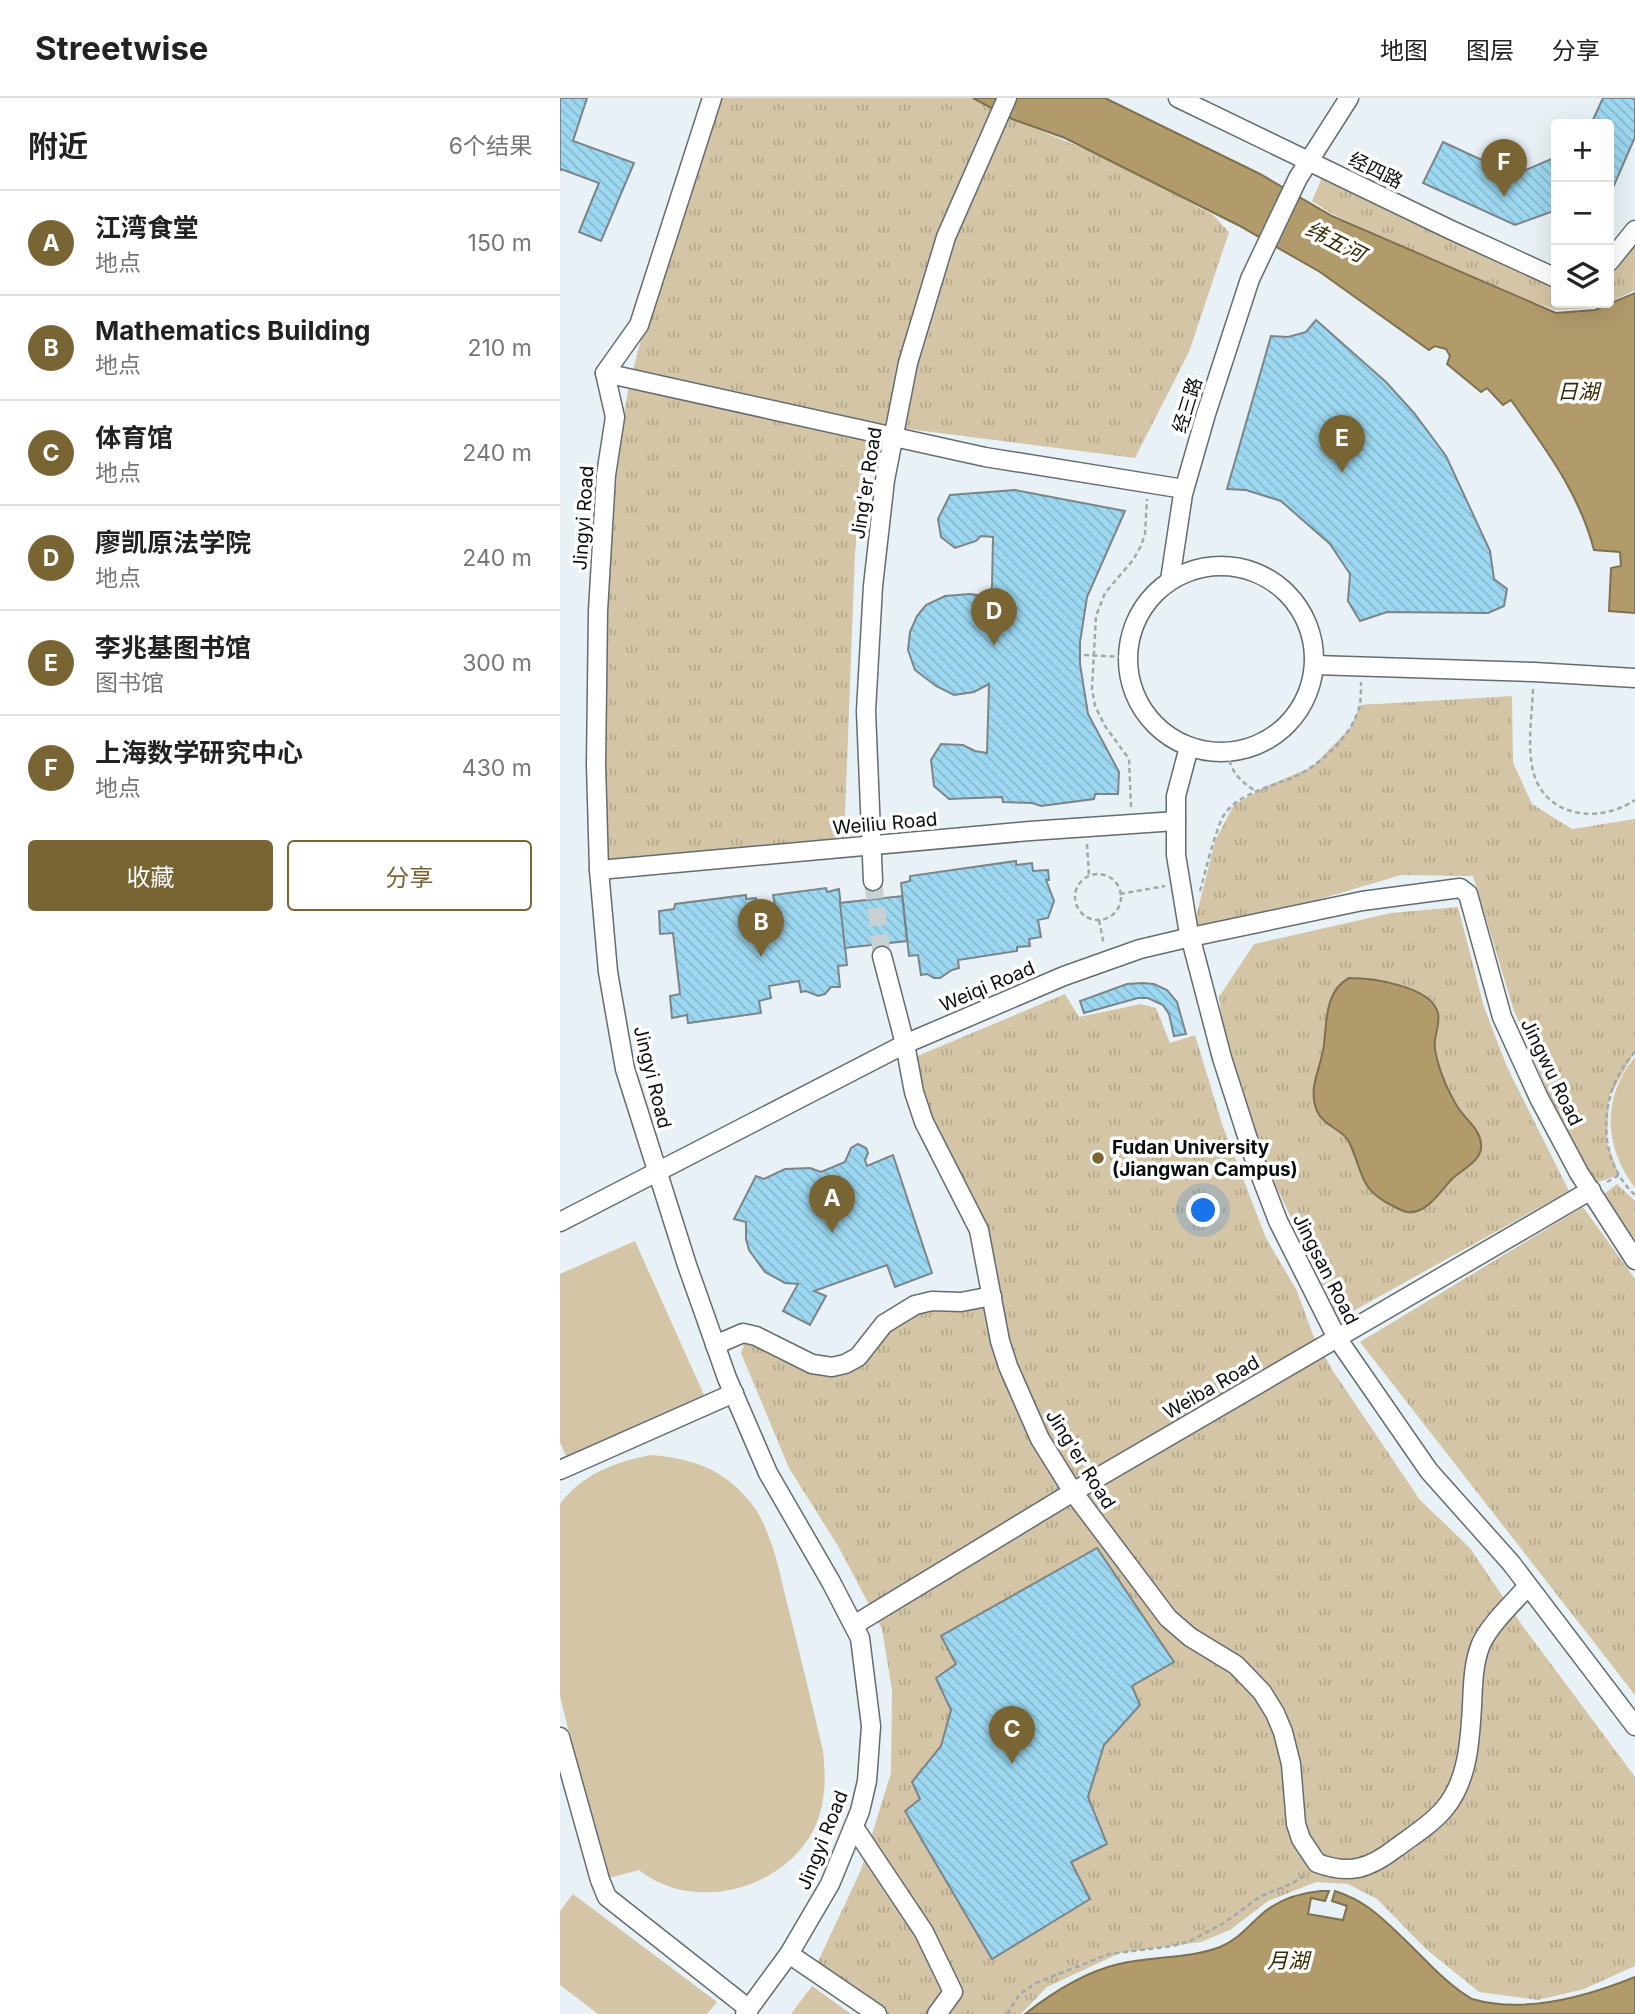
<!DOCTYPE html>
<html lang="zh">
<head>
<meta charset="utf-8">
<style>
	body { margin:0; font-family:Inter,"Noto Sans SC",sans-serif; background:#f2f2f2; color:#222 }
	.controls { position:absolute; right:21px; top:21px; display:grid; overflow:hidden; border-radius:7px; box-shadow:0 7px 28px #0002 }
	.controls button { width:63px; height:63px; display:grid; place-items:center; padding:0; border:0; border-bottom:2px solid #e0e0e0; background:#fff; color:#222; font:35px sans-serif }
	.you { position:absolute; left:644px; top:1113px; width:24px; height:24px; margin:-18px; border:5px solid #fff; border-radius:50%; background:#1a73e8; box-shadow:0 0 0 10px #1a73e833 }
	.badge { display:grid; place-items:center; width:46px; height:46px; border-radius:50%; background:#796433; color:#fff; font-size:23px; font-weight:700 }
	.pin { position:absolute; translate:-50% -58px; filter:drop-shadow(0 2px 4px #0008) }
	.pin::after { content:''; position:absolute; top:37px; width:24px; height:21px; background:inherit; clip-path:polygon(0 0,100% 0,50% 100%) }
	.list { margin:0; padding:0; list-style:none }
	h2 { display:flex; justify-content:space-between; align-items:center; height:91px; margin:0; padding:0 28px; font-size:30px }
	h2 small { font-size:23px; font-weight:400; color:#767676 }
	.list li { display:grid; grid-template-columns:46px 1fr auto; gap:21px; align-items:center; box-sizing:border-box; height:105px; padding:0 28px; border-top:2px solid #e0e0e0 }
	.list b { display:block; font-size:26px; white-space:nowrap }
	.list p { margin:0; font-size:23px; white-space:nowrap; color:#767676 }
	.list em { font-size:23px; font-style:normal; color:#767676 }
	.actions { display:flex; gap:14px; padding:21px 28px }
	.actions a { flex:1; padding:16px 0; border:2px solid #796433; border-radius:7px; text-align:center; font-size:24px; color:#796433 }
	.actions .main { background:#796433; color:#fff }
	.icon { flex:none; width:38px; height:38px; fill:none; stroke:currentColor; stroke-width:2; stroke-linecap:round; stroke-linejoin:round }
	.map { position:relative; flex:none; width:1075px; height:1916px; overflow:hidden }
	header { display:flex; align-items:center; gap:42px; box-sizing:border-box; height:98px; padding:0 35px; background:#fff; border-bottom:2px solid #e0e0e0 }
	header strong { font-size:33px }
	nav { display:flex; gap:38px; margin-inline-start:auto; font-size:24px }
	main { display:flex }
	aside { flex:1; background:#fff }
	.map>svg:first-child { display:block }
	.grass { fill:url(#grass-tufts) }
	.park { fill:#d3c5a5 }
	.water { fill:#b19b6b; stroke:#7f714f; stroke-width:2 }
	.building { fill:url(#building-back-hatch); stroke:#7c8488; stroke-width:2 }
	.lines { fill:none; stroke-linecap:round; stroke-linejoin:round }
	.minor-tunnel { stroke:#c7d0d3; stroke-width:18; stroke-dasharray:18 9; stroke-linecap:butt }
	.minor-casing { stroke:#646c70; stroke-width:21 }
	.path { stroke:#a0a8ab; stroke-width:2.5; stroke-dasharray:5 3.5; stroke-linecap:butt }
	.minor { stroke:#fff; stroke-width:18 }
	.poi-dot { fill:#796433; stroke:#fff; stroke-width:2.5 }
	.labels { text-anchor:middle; stroke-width:7; stroke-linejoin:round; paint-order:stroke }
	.street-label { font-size:19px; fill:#0b0e0f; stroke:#fff }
	.poi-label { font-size:19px; font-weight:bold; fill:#0b0e0f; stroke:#fff; text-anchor:start }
	.water-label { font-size:21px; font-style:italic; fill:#372800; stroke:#fff }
</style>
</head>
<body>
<header>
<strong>Streetwise</strong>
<nav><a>地图</a><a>图层</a><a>分享</a></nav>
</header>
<main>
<aside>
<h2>附近<small>6个结果</small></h2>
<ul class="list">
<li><span class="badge">A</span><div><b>江湾食堂</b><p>地点</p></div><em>150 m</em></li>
<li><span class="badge">B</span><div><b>Mathematics Building</b><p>地点</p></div><em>210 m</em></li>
<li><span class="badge">C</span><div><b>体育馆</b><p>地点</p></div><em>240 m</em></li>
<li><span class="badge">D</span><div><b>廖凯原法学院</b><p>地点</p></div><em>240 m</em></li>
<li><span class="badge">E</span><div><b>李兆基图书馆</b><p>图书馆</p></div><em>300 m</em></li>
<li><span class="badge">F</span><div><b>上海数学研究中心</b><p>地点</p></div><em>430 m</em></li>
</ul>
<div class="actions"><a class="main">收藏</a><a>分享</a></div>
</aside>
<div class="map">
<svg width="1075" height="1916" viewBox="0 0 1075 1916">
	<defs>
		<pattern id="grass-tufts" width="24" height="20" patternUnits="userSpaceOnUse" patternTransform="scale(1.75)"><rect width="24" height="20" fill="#d3c5a5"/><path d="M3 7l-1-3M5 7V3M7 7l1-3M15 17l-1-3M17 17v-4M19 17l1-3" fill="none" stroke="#b4a88d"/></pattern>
		<pattern id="building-back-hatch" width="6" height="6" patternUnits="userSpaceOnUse" patternTransform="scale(1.75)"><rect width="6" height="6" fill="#9cd8f1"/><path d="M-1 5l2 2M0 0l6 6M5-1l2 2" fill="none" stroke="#85b8cd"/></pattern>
	</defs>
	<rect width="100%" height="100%" fill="#e8f2f6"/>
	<g class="grass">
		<path d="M156 0H413L452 21 554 63 653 117 669 134 629 254 575 360 309 326 295 455 284 744 46 768 43 549 51 389 69 287 87 219Z"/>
		<path d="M764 75 996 182V205H1048L1033 210 996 212 936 191 772 116 752 103Z"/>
		<path d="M1075 132V192L1049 205V164Z"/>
		<path d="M952 598 953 665 972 706 1012 731 1075 721V954L1049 999 1047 1045 1059 1077 1035 1085 990 999 953 910 913 778 841 777 631 839 655 743 674 707 705 689 752 669 791 629 800 607Z"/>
		<path d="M898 809 924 909 947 969 1009 1093 779 1221 708 1071 663 929 659 899 694 846 831 815Z"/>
		<path d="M505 896 519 919 581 906 596 910 610 945 635 937 662 1026 706 1140 737 1193 753 1237 773 1273 860 1402 910 1450 962 1527 1075 1679V1868L1024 1891 978 1902 919 1894 866 1851 817 1801 788 1786 756 1784 708 1803 670 1832 641 1844 560 1855 487 1889 461 1916H311L253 1874 301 1772 331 1675 332 1592 322 1531 278 1448 229 1370 181 1255 186 1240 231 1267 258 1274 282 1272 331 1227 348 1216 437 1200 369 1025 355 959Z"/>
		<path d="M1057 1086 1075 1103V1149L1040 1099Z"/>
		<path d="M1023 1109 1075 1181V1597L800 1244Z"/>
	</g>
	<g class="park">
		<path d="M1075 959V1090C1044 1049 1041 1000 1075 959Z"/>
		<path d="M75 1143 144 1297 6 1358 0 1344V1176Z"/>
		<path d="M92 1357C131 1361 159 1369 186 1399 212 1426 220 1478 229 1513 241 1560 252 1606 263 1653 266 1680 266 1708 253 1733 221 1793 132 1815 79 1772L45 1781 0 1598V1406C22 1376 57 1363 92 1357Z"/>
		<path d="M13 1796 157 1904 147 1916H38L0 1887V1813Z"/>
		<path d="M252 1888 291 1916H231Z"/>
	</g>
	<g class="water">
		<path d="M413 0H545L700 76 772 118 996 215 1035 212 1075 195V515L1049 513 1051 470 1061 468 1060 454 1034 452C1019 394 984 349 951 302L943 307 927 290 921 294 887 266 890 258 886 251 875 248 869 252 760 174 678 127 505 40 452 21Z"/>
		<path d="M789 880C812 880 871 888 878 915 880 924 876 933 875 942 873 955 881 975 886 987 890 995 894 1004 899 1011 907 1023 920 1031 921 1046 923 1063 902 1071 892 1081 883 1090 874 1105 862 1111 850 1117 844 1114 833 1108 799 1091 804 1077 790 1046 784 1031 764 1029 757 1013 747 989 762 969 764 946 767 922 765 893 789 880Z"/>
		<path d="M761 1793H769L765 1803 751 1800 748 1816 783 1822 787 1808 772 1803 775 1793C806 1803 821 1819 844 1841 865 1861 887 1887 912 1901 964 1916 1026 1899 1075 1879V1916H465C493 1894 524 1874 559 1866 592 1858 629 1861 660 1849 679 1841 687 1829 702 1816 718 1802 740 1795 761 1793Z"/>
	</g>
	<g class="building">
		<path d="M0 0H27L13 43 74 65 41 143 19 134 39 85 1 71 0 73Z"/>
		<path d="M1043 0H1075V39L1052 92 1049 93V26H1031Z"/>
		<path d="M883 44 954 77 996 59V112L955 127 863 85Z"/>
		<path d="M756 222 826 284 854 315 886 358 930 453 934 481 947 491 944 508 928 515 827 514 800 523 788 503 790 476 770 446 721 403 686 392 667 391 711 238 728 239 746 234Z"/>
		<path d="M455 392 565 413 527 499 520 544V566L528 616 559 674 558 696H535L534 701 481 708 472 705 443 704 442 699 389 701 374 688 371 662 381 646 403 647 415 653 427 655 429 586 414 594 394 597 376 588 355 572 348 552 350 534 357 518 366 507 385 498 410 496 429 499 432 488 433 439 421 438 416 443 395 450 381 439 378 421 390 397Z"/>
		<path d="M456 763V767L472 765 473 773 488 772 489 782H486L494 803 488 820 478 822 481 839 469 841 470 848 457 849V853L398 862 399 870 392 872 380 880H374L367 876 361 877 358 857 349 858 341 785 350 783V778Z"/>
		<path d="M266 790 267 794 279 791 287 867 278 868 280 889H271L265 896 258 898 246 893 241 894 239 883 209 888 211 900 199 903 201 915 128 925 127 917 112 920 110 898 120 896 113 835 100 836 99 813 114 811 115 806 186 797V801L196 800 198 810 215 807 213 797Z"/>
		<path d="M342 798 347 843 285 850 280 805Z"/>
		<path d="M582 885 594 886 607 892 617 904 626 936 614 938 609 916 603 907 588 900H578L524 915 520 903 567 886Z"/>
		<path d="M298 1046 306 1050 308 1055 305 1062 307 1068 333 1057 372 1175 335 1189 327 1167 254 1193 266 1198 250 1227 223 1213 238 1186 225 1185 205 1174 189 1152 186 1141V1124L174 1121 196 1078 204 1081 225 1071 250 1070 261 1074 285 1064 291 1050Z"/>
		<path d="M537 1450 614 1564 572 1588 580 1607 544 1647 528 1699 547 1746 511 1764 530 1801 432 1861 345 1713 360 1701 352 1684 381 1648 391 1612 376 1580 396 1566 381 1538Z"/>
	</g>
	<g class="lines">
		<path class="minor-tunnel" d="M313 783 322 858"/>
		<defs>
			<g id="minor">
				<path d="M152 0 79 227 45 275 55 319 46 377 38 513 36 666 39 772 48 874 65 971 127 1167 167 1280 208 1375 271 1484 300 1540 311 1628 307 1683 300 1713 270 1786 229 1856 185 1916"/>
				<path d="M618 0 889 131 996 180"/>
				<path d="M1049 164 1075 132"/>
				<path d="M45 275 425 359 624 391"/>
				<circle cx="661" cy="561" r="93"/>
				<path d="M610 482 623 396 646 316 690 181 738 80 789 0"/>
				<path d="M755 567 974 574 1075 580"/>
				<path d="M629 649 616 698V757L628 830 662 960 695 1063 718 1123 777 1240 869 1373 951 1465 1075 1628"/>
				<path d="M39 772 470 733 616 723"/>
				<path d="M313 783 306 613 313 488 325 382 348 265 386 139 447 0"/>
				<path d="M322 858 345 946 354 994 364 1024 419 1132 440 1243 448 1268 480 1341 513 1394 608 1520 630 1539 676 1567 702 1594 715 1615 723 1634 731 1666 736 1726 741 1741 757 1765C789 1777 809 1771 836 1750 852 1738 872 1726 885 1710 908 1682 910 1643 912 1608 913 1587 913 1566 921 1546 930 1526 954 1504 968 1488"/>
				<path d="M0 1124 345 946 504 878 580 851 631 839 802 803 900 790 908 796 942 919 979 1000 1019 1075 1075 1162"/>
				<path d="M155 1247 183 1235 196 1238 252 1266 272 1269 285 1266 298 1259 324 1226 355 1207 372 1203 401 1204 432 1198"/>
				<path d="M0 1372 174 1295"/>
				<path d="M294 1527 513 1394 1031 1092"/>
				<path d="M0 1639 40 1782 47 1799 189 1911"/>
				<path d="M294 1729 364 1834 393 1894 377 1916"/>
				<path d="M229 1856 317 1916"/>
			</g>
		</defs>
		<use href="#minor" class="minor-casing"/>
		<g class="path">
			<path d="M524 557 567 559"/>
			<path d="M973 591C972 617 967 647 973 673 985 720 1039 726 1075 702"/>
			<path d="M668 654C670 674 680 683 697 694"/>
			<path d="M571 709 569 661 545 628 535 608 532 591 536 518 545 495 573 462 581 448 585 436 587 401"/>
			<path d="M527 746 529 778"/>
			<circle cx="538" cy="799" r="23"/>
			<path d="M640 793C645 775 655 732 664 717 677 697 708 689 729 681 758 670 794 637 800 606 801 599 801 591 801 584"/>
			<path d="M560 796 605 788"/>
			<path d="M539 822 544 847"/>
			<path d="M1075 954C1039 992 1034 1059 1075 1097"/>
			<path d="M1047 1084 1059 1077"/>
			<path d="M447 1916 459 1897 476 1885 549 1856 613 1848 630 1843 664 1825 701 1798 733 1785 747 1776"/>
		</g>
		<use href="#minor" class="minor"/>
	</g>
	<circle class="poi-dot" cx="538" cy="1060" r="7"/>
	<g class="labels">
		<g class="street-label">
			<text transform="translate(816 72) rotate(26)" y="7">经四路</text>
			<text transform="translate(627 307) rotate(-73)" y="7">经三路</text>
			<text transform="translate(306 385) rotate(-81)" y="7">Jing'er Road</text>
			<text transform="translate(23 420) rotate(-86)" y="7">Jingyi Road</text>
			<text transform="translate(325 725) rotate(-5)" y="7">Weiliu Road</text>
			<text transform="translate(427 888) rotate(-23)" y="7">Weiqi Road</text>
			<text transform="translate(992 974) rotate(64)" y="7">Jingwu Road</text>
			<text transform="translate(93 979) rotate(76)" y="7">Jingyi Road</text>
			<text transform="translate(766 1171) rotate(63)" y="7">Jingsan Road</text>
			<text transform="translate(651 1289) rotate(-30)" y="7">Weiba Road</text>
			<text transform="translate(521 1361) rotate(58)" y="7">Jing'er Road</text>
			<text transform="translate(262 1742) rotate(-68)" y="7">Jingyi Road</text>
		</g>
		<g class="poi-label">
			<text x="552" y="1056">Fudan University<tspan x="552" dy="22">(Jiangwan Campus)</tspan></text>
		</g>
		<g class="water-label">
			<text transform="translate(775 144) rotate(27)" y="7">纬五河</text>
			<text x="1018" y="301">日湖</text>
			<text x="728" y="1870">月湖</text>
		</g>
	</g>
</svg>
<div class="controls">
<button>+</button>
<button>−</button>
<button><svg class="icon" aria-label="layers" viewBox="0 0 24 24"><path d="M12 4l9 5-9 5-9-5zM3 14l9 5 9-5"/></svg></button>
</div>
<div class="you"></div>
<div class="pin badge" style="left:272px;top:1135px">A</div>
<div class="pin badge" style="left:201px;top:859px">B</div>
<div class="pin badge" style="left:452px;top:1666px">C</div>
<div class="pin badge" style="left:434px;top:548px">D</div>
<div class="pin badge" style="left:782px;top:375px">E</div>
<div class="pin badge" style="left:944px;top:99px">F</div>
</div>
</main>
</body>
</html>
